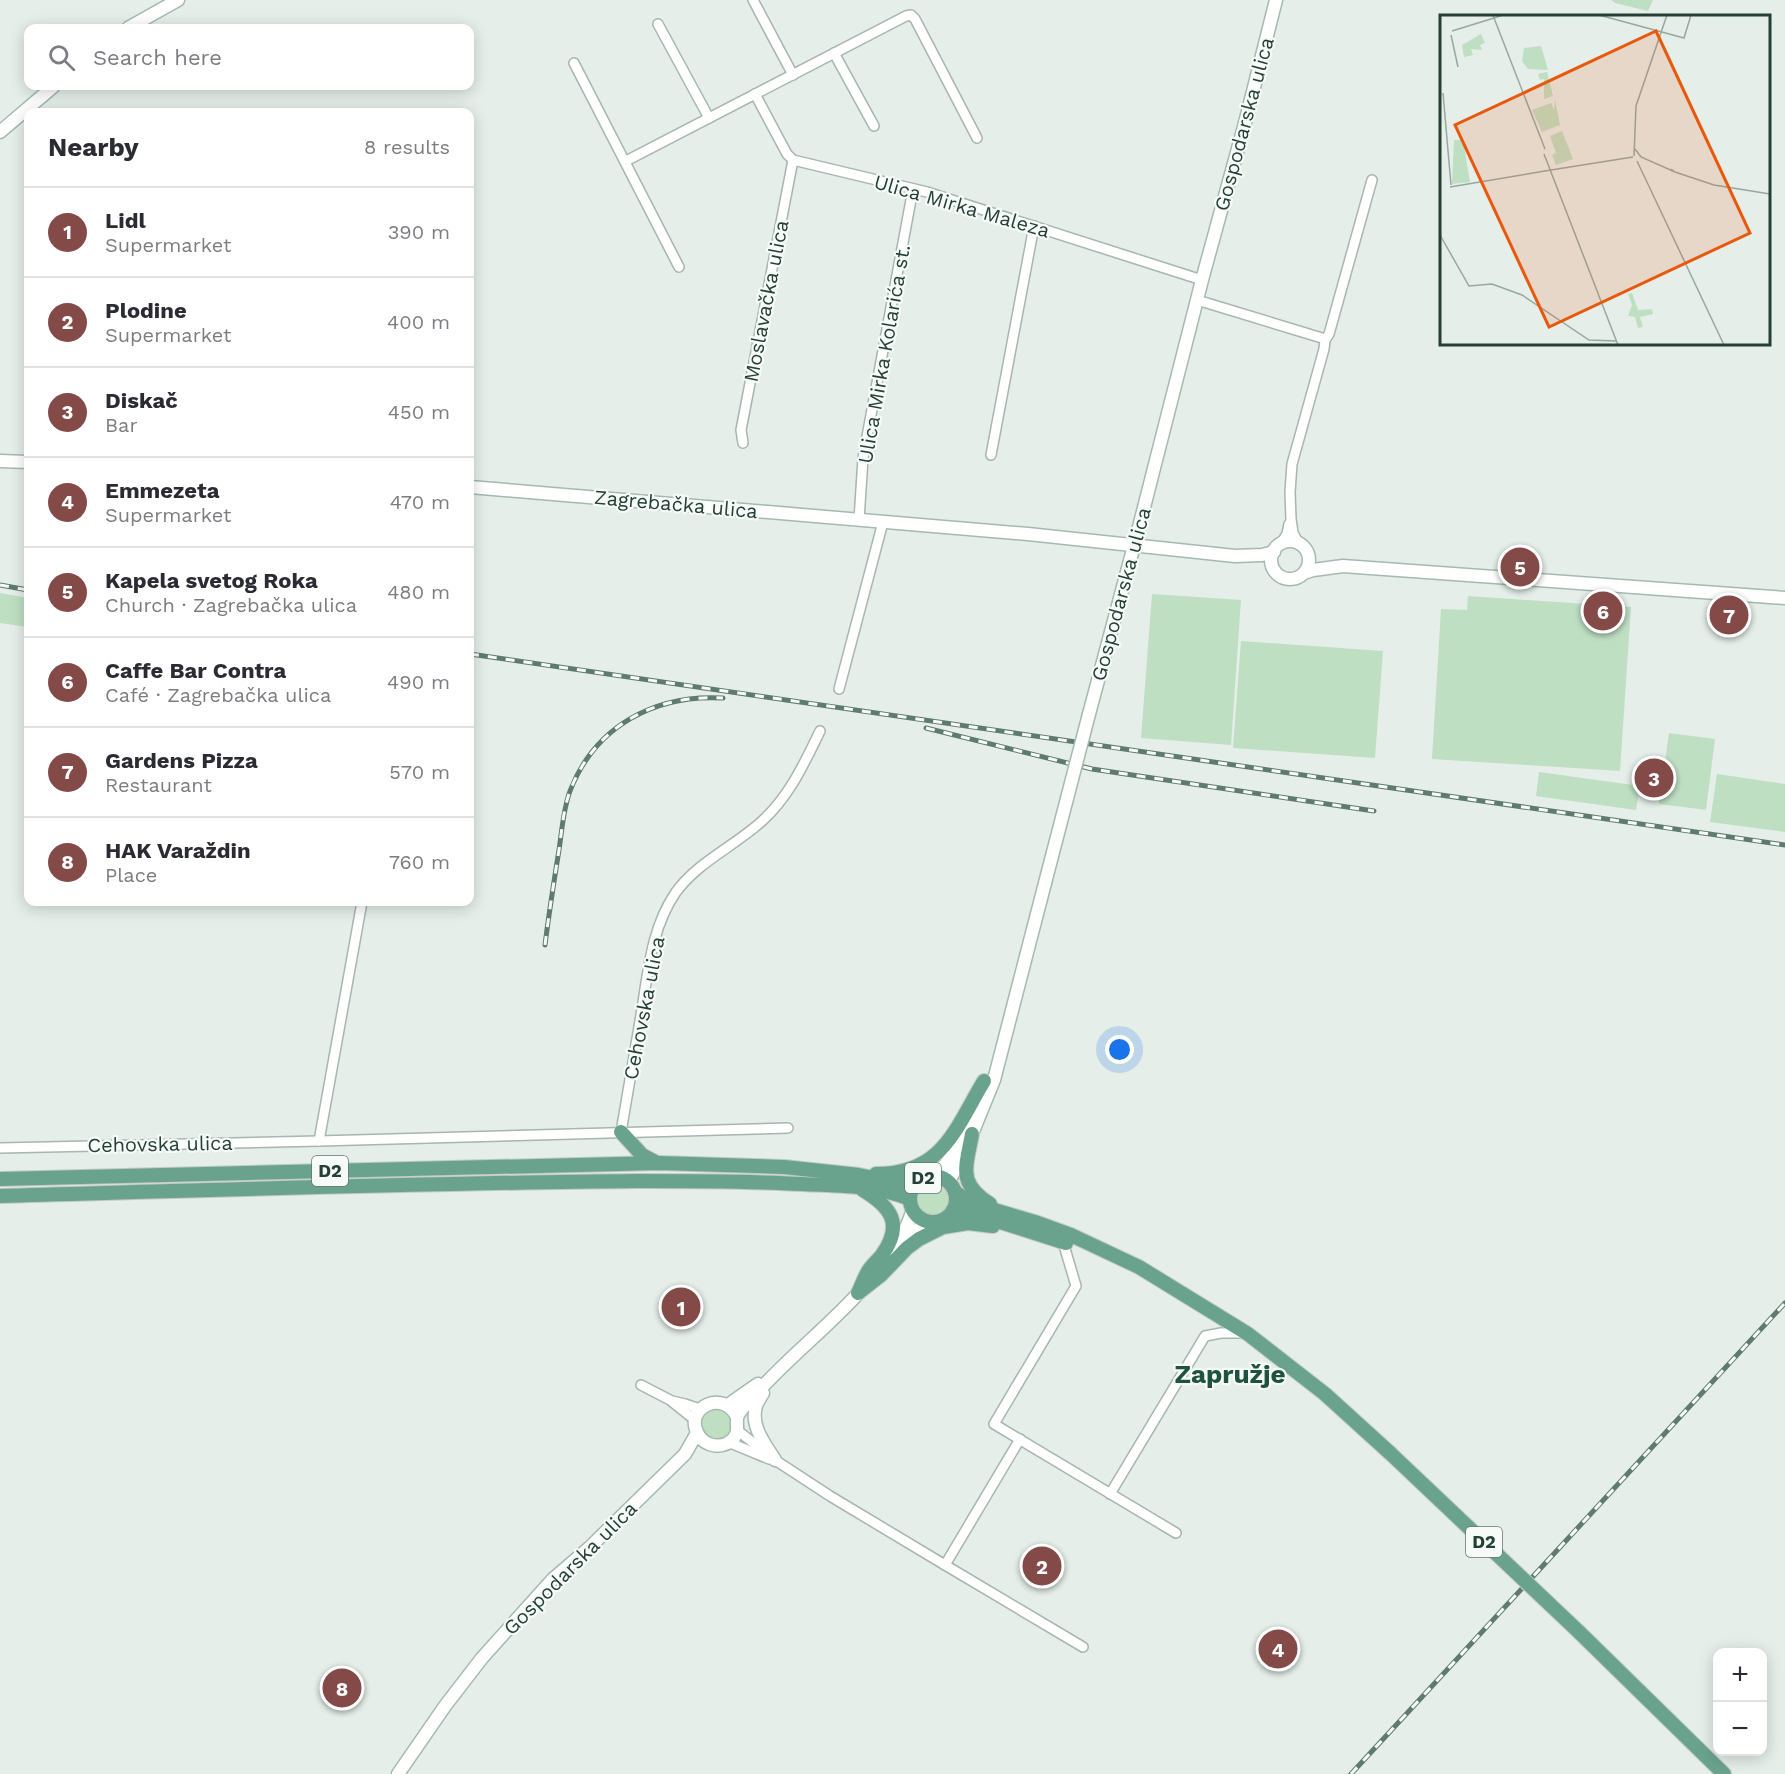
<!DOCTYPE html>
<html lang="en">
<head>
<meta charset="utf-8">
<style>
	body { margin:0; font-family:"Work Sans",sans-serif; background:#f2f2f3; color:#2b2b33 }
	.controls { position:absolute; right:18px; bottom:18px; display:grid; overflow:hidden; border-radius:12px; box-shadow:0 3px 15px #0003 }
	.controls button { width:54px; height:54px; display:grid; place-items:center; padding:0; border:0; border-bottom:2px solid #e1e1e2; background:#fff; color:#2b2b33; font:30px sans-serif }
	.you { position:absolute; left:1120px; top:1050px; width:21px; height:21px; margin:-15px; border:4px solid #fff; border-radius:50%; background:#1a73e8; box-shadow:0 0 0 9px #1a73e833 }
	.badge { display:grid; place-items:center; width:39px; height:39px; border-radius:50%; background:#844a48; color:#fff; font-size:20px; font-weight:700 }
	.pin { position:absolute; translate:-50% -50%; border:3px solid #fff; box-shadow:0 2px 6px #0006 }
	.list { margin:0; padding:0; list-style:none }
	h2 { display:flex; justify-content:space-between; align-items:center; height:78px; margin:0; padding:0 24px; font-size:26px }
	h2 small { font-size:20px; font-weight:400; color:#7c7c81 }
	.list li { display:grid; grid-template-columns:39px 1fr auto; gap:18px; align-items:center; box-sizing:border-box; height:90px; padding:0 24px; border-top:2px solid #e1e1e2 }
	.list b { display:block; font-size:22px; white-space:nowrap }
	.list p { margin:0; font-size:20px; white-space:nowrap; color:#7c7c81 }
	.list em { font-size:20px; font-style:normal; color:#7c7c81 }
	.icon { flex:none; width:33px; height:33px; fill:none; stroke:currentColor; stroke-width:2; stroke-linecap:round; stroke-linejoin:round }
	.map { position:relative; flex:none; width:1785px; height:1774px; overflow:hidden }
	.search { position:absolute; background:#fff; box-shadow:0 3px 15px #0003; left:24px; top:24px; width:450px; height:66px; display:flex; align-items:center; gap:15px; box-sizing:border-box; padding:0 21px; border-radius:12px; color:#7c7c81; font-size:22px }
	.panel { position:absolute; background:#fff; box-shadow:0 3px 15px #0003; left:24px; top:108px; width:450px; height:798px; border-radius:12px }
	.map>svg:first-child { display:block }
	.green { fill:#bfdfc3 }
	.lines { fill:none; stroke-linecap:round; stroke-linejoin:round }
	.street-casing { stroke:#a7b6af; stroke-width:12 }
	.secondary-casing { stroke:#a4baaf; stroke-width:15 }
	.primary-casing { stroke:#c2cac6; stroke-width:16 }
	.street { stroke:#fff; stroke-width:9 }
	.secondary { stroke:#fff; stroke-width:12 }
	.primary { stroke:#6aa38d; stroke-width:14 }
	.rail-casing { stroke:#5f7b70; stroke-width:5 }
	.rail { stroke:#f6faf8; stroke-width:3; stroke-dasharray:9; stroke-linecap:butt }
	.secondary-bridge-casing { stroke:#a4baaf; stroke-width:15; stroke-linecap:butt }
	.primary-bridge-casing { stroke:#c2cac6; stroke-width:16; stroke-linecap:butt }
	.secondary-bridge { stroke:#fff; stroke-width:12 }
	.primary-bridge { stroke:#6aa38d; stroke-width:14 }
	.labels { text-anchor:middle; stroke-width:4.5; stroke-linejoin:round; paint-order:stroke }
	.shield { fill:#f6faf8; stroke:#637870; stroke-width:1.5 }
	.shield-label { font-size:18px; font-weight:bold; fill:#244035 }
	.street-label { font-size:20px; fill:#244035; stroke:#f6faf8 }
	.district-label { font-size:26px; font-weight:bold; fill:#20533f; stroke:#f6faf8 }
	.inset-road { fill:none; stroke:#98a8a1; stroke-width:1.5 }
	.view { fill:#e8590c; fill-opacity:0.15; stroke:#e8590c; stroke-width:3 }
	.inset-edge { fill:none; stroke:#244035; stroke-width:3 }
</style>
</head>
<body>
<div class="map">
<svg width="1785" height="1774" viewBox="0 0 1785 1774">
	<rect width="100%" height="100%" fill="#e5eee9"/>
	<g class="green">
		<path d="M1611 0H1653L1648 11 1615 3Z"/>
		<path d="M0 593 28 598V627L0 623Z"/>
		<path d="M1152 594 1241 600 1231 745 1141 738Z"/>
		<path d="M1468 596 1631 607 1620 771 1432 759 1441 609 1467 610Z"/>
		<path d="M1241 641 1383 651 1375 758 1233 748Z"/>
		<path d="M1669 733 1715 739 1706 810 1659 804Z"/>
		<path d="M1539 772 1640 786 1636 810 1536 796Z"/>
		<path d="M1717 774 1785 784V832L1710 822Z"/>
		<circle cx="933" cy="1197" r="18"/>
		<circle cx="717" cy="1424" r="16"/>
	</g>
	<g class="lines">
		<defs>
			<g id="street">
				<path d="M753 0 793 75"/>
				<path d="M658 24 709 118"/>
				<path d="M834 53 874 126"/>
				<path d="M574 63 679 267"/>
				<path d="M755 94 787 154 793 160 927 192 1202 280"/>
				<path d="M626 161 906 16 911 15 915 19 977 138"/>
				<path d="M1197 300 1322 338 1325 340 1324 349 1292 464 1290 492 1291 519 1293 533 1299 544"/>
				<path d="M1325 340 1329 334 1372 180"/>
				<path d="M743 443 741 430 793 160"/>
				<path d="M991 455 1034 226"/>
				<path d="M859 520 863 458 913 189"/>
				<path d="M1280 545 1287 534 1289 524"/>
				<path d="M839 689 883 522"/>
				<path d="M621 1132C628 1093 634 1054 641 1015 648 973 651 928 676 892 698 862 733 847 761 822 789 797 804 764 820 731"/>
				<path d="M319 1141 362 902"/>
				<path d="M0 1148 319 1141 788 1128"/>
				<path d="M1063 1242 1076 1286 994 1424 1176 1533"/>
				<path d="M641 1385 670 1400 695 1420"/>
				<path d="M672 1401 685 1404 700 1409"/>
				<path d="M737 1430 775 1460 830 1496 945 1565 1020 1439"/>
				<path d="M728 1442 769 1459"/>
				<path d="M1110 1494 1205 1336 1221 1333H1246"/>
				<path d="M945 1565 1083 1647"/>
			</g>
			<g id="secondary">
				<path d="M128 28 178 0"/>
				<path d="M0 132 54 86"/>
				<path d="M0 461 28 462"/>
				<path d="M470 487 1028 534 1235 556 1262 555 1274 552"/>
				<circle cx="1290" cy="560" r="19"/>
				<path d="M1304 573 1313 570 1343 566 1785 598"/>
				<path d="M1089 714 1139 527 1202 280 1245 123 1276 0"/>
				<path d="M930 1176 944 1166 955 1151 975 1108"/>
				<path d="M949 1182 972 1134 994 1080 1045 883"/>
				<path d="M899 1239 906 1228 913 1210"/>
				<path d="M896 1252C907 1240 915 1228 930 1221"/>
				<path d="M763 1393C761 1397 757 1402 756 1406 750 1426 765 1444 775 1460"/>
				<path d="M728 1405 758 1384"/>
				<path d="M737 1417C724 1389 685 1407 697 1432 702 1444 716 1449 728 1443 743 1434 734 1423 738 1415 742 1408 748 1402 753 1397 787 1358 830 1326 864 1287"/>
				<path d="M398 1774 445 1706 482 1658 553 1579 589 1548 685 1454 697 1433"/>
			</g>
			<g id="primary">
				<path d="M621 1132 642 1155 657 1163"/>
				<path d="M972 1134C966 1168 957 1183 990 1204"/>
				<path d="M876 1174C943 1174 955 1129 984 1081"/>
				<circle cx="933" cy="1199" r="23"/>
				<path d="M0 1179 659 1163 784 1167 859 1175 914 1186"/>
				<path d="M955 1192 971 1203 1038 1223 1071 1235 1139 1267 1248 1334 1325 1394 1390 1453"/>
				<path d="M0 1196C212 1190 425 1183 637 1181 692 1181 747 1181 802 1184 838 1186 877 1185 910 1199"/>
				<path d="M953 1210 969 1212 1066 1243"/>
				<path d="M859 1291C862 1284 865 1276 869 1270 873 1264 878 1260 882 1255 904 1224 891 1207 863 1190"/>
				<path d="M858 1293 881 1275 907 1248 919 1239 943 1227 968 1223 993 1226"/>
				<path d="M1579 1632 1724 1774"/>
			</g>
		</defs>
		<use href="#street" class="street-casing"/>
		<use href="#secondary" class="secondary-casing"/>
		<use href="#primary" class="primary-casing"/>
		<use href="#street" class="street"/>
		<use href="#secondary" class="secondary"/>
		<use href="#primary" class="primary"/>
		<defs>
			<g id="rail">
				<path d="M0 585 28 590"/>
				<path d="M470 654 1785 845"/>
				<path d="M926 728 1092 769 1374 811"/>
				<path d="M545 945C549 913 554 881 559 850 562 830 563 810 570 791 595 726 655 694 723 698"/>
				<path d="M1351 1774 1785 1303"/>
			</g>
		</defs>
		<use href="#rail" class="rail-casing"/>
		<use href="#rail" class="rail"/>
		<defs>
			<path id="secondary-bridge" d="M1045 883 1089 714"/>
			<path id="primary-bridge" d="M1390 1453 1579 1632"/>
		</defs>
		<use href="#secondary-bridge" class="secondary-bridge-casing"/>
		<use href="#primary-bridge" class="primary-bridge-casing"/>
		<use href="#secondary-bridge" class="secondary-bridge"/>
		<use href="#primary-bridge" class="primary-bridge"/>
	</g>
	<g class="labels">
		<g class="shield">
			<rect x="312" y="1156" width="36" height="30" rx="4.5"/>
			<rect x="905" y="1163" width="36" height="30" rx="4.5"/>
			<rect x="1466" y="1527" width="36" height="30" rx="4.5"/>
		</g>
		<g class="shield-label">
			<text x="330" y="1177">D2</text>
			<text x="923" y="1184">D2</text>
			<text x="1484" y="1548">D2</text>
		</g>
		<g class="street-label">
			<text transform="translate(1244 124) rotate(-75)" y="7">Gospodarska ulica</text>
			<text transform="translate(962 206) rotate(16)" y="7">Ulica Mirka Maleza</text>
			<text transform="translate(766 301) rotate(-79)" y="7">Moslavačka ulica</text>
			<text transform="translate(884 354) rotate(-80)" y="7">Ulica Mirka Kolarića st.</text>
			<text transform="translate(676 504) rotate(5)" y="7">Zagrebačka ulica</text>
			<text transform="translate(1121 594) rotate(-75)" y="7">Gospodarska ulica</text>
			<text transform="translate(644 1008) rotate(-79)" y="7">Cehovska ulica</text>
			<text transform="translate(160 1144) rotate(-1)" y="7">Cehovska ulica</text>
			<text transform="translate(570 1568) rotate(-45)" y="7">Gospodarska ulica</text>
		</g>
		<g class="district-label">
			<text x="1230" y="1383">Zapružje</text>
		</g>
	</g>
	<g transform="translate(1440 15)">
		<rect width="330" height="330" fill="#e5eee9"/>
		<path d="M41 19 45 28 40 30 42 35 31 34 33 40 24 42 22 30ZM101 31 108 55 88 54 82 46 84 33ZM107 57 113 81 104 84V64L100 65 98 59ZM115 84 120 110 102 117 92 95 111 88 114 95ZM122 116 133 144 116 150 112 140 116 138 110 121ZM14 125H23L30 167 12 169ZM192 278 198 295 212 294 213 299 200 302 203 312 198 313 195 302 188 301 192 290 188 279Z" fill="#bfdfc3"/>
		<path class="inset-road" d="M63 0 54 3 105 134M159 0 244 23 251 0M12 16 54 3 53 0M11 20 18 52M3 78 11 170M195 134 201 142 235 157 231 154M104 139 178 330M194 141 196 91 227 0M197 146 284 330M111 155 193 142M235 157 274 170 330 179M10 172 111 155M0 220 29 271 52 269 82 280 149 325 176 326"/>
		<path class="view" d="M216 16 310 218 109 312 15 110Z"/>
		<rect width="330" height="330" class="inset-edge"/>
	</g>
</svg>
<div class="controls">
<button>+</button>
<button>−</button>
</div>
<div class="you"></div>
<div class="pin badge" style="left:681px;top:1307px">1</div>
<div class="pin badge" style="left:1042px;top:1566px">2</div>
<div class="pin badge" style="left:1654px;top:778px">3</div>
<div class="pin badge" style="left:1278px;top:1649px">4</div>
<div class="pin badge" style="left:1520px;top:567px">5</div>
<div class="pin badge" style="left:1603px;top:611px">6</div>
<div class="pin badge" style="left:1729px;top:615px">7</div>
<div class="pin badge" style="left:342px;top:1688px">8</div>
<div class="search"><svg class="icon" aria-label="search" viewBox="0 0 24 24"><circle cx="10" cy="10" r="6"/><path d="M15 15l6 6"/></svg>Search here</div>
<section class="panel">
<h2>Nearby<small>8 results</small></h2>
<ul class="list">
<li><span class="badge">1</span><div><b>Lidl</b><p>Supermarket</p></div><em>390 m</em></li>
<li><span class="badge">2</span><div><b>Plodine</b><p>Supermarket</p></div><em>400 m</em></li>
<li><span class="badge">3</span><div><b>Diskač</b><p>Bar</p></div><em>450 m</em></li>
<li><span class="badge">4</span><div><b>Emmezeta</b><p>Supermarket</p></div><em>470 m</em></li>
<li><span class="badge">5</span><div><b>Kapela svetog Roka</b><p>Church · Zagrebačka ulica</p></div><em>480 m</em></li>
<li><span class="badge">6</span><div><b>Caffe Bar Contra</b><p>Café · Zagrebačka ulica</p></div><em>490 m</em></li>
<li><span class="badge">7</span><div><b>Gardens Pizza</b><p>Restaurant</p></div><em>570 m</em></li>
<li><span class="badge">8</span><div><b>HAK Varaždin</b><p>Place</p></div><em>760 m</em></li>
</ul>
</section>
</div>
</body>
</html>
